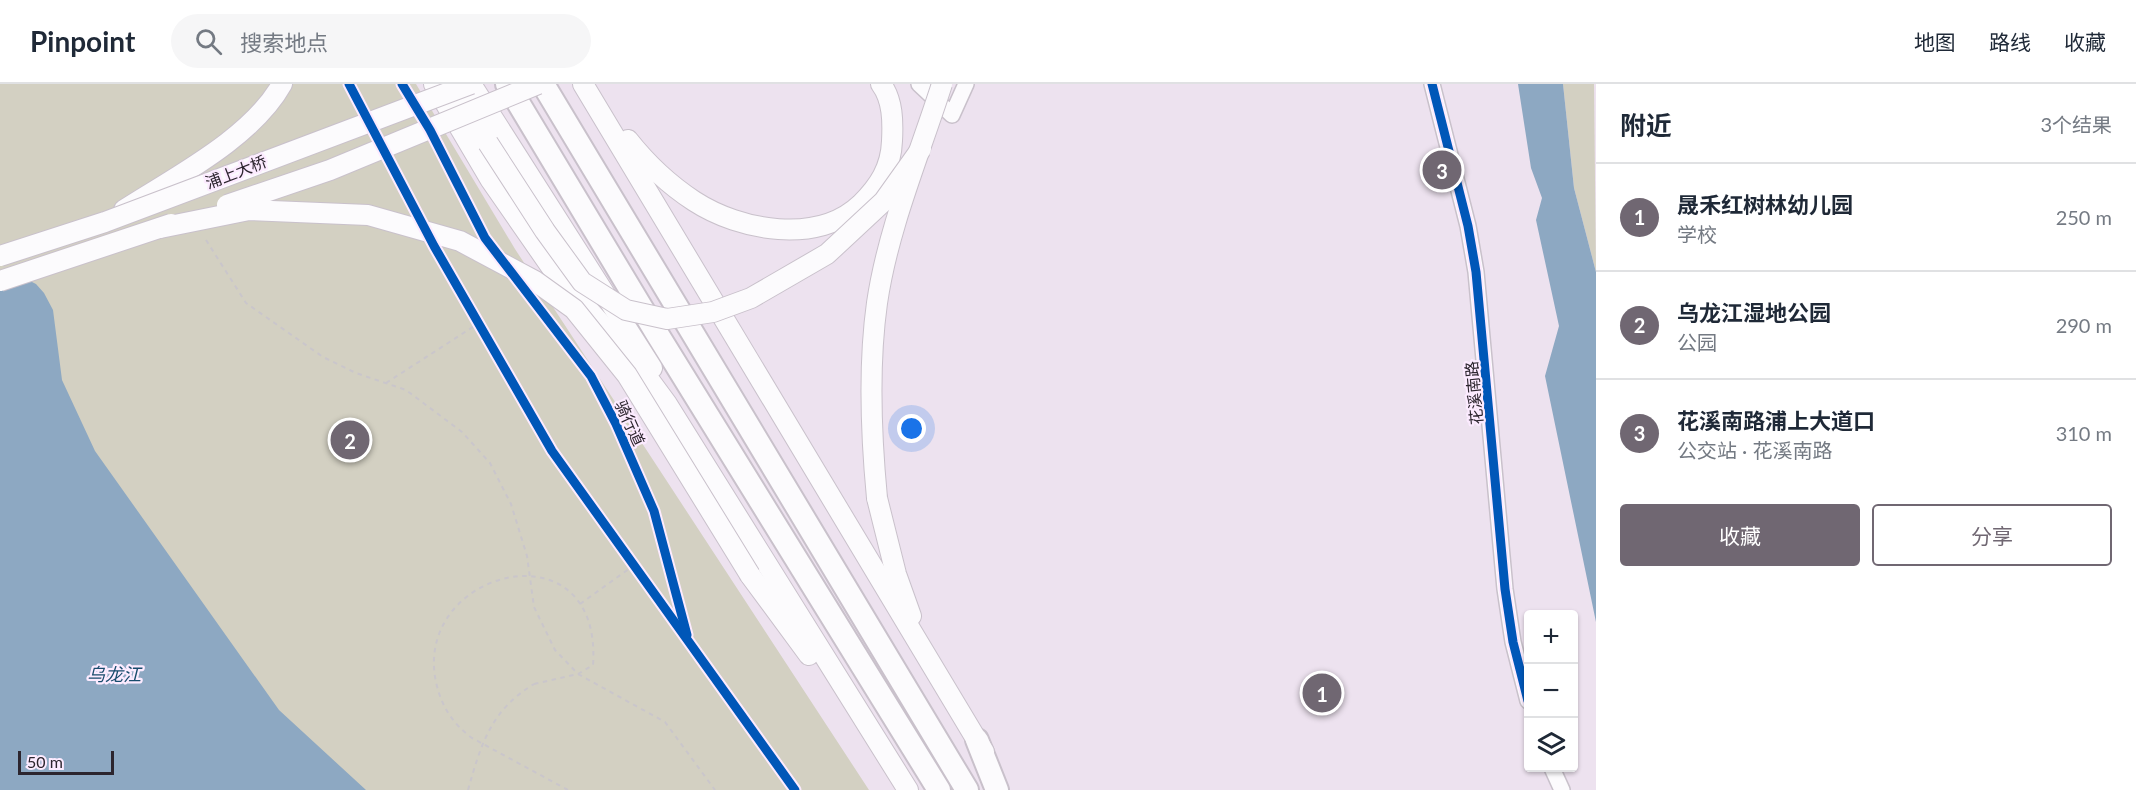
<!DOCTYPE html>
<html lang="zh">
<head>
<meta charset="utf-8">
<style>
	body { margin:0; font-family:Lato,"Noto Sans SC",sans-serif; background:#f6f6f7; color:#1f2937 }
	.controls { position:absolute; right:18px; bottom:18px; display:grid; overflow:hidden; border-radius:6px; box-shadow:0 2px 4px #0004 }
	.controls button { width:54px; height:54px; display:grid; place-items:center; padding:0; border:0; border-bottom:2px solid #e0e1e3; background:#fff; color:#1f2937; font:30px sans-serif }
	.scale { position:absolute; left:18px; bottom:15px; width:96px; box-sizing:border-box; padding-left:6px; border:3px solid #2c252e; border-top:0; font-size:16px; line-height:21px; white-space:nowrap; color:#2c252e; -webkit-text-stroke:4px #fcebff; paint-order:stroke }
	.you { position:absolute; left:912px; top:345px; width:21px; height:21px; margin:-15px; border:4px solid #fff; border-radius:50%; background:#1a73e8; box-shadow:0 0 0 9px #1a73e833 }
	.badge { display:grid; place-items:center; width:39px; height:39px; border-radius:50%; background:#706772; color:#fff; font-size:20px; font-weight:700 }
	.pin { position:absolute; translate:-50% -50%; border:3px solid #fff; box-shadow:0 2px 6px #0006 }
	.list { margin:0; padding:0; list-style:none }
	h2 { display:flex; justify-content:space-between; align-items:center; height:78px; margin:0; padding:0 24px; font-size:26px }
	h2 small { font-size:20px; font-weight:400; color:#747a83 }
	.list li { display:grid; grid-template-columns:39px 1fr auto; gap:18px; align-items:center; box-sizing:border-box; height:108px; padding:0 24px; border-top:2px solid #e0e1e3 }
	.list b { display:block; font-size:22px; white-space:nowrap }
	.list p { margin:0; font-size:20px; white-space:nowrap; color:#747a83 }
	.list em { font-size:20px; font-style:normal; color:#747a83 }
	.actions { display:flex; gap:12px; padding:18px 24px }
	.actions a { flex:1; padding:14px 0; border:2px solid #706772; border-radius:6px; text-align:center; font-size:21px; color:#706772 }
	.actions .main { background:#706772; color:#fff }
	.icon { flex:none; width:33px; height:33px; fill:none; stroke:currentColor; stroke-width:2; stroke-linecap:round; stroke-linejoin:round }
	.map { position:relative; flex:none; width:1596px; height:706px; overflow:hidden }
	header { display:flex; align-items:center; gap:36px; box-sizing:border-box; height:84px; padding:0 30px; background:#fff; border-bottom:2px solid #e0e1e3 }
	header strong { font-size:28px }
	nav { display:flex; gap:33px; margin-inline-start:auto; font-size:21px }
	.search { width:420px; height:54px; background:#f6f6f7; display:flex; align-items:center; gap:15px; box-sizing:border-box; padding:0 21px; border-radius:33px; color:#747a83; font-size:22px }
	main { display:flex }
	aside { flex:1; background:#fff }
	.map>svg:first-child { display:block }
	.green { fill:#d3d0c2 }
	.water { fill:#8da8c2 }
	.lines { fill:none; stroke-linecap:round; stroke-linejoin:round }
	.minor-casing { stroke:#c9c1cb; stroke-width:18 }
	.major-casing { stroke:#c9c1cb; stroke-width:22 }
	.highway-casing { stroke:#c9c1cb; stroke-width:26 }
	.path { stroke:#cac6cb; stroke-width:2; stroke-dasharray:4.5 4.5; stroke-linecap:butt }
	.minor { stroke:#fcfbfd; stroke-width:15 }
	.major { stroke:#fcfbfd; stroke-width:20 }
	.highway { stroke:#fcfbfd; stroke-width:22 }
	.major-bridge-casing { stroke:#c9c1cb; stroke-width:22; stroke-linecap:butt }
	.path-bridge { stroke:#cac6cb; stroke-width:2; stroke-dasharray:4.5 4.5; stroke-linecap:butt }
	.major-bridge { stroke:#fcfbfd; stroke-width:20 }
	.cycleway-casing { stroke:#fcebff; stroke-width:13 }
	.cycleway { stroke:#0057b8; stroke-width:9 }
	.labels { text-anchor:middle; stroke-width:4.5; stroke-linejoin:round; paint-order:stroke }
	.street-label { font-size:16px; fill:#2c252e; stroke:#fcebff }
	.water-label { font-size:18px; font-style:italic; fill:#174b6c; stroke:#fcebff }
</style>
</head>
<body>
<header>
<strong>Pinpoint</strong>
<div class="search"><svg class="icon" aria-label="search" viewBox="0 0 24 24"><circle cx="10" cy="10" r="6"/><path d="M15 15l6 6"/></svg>搜索地点</div>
<nav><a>地图</a><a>路线</a><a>收藏</a></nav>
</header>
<main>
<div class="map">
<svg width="1596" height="706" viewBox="0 0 1596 706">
	<rect width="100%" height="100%" fill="#ede2ef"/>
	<g class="green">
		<path d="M0 0H416L515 165 869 706H330L61 369 0 206Z"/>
		<path d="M1563 0H1594L1596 188 1574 104Z"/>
	</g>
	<g class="water">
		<path d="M1518 0H1563L1574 104 1596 188V538L1545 292 1559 242 1536 136 1542 114 1531 84Z"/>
		<path d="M0 194 30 197 36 200 44 209 53 226 62 296 95 367 279 626 366 706H0Z"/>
	</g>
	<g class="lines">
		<defs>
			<g id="minor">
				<path d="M919 0 952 31 966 0"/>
				<path d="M1432 0 1468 142 1476 188 1505 505 1513 558 1528 617"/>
				<path d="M1552 684 1562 706"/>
			</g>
			<g id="major">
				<path d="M434 0 490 95 556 190 639 282 667 320 908 706"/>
				<path d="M451 0 488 59"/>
				<path d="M471 0 652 284"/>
				<path d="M583 0 984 668"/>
				<path d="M628 56C647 80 668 100 694 117 740 147 818 161 861 120 879 102 891 84 892 57 893 38 893 16 881 0"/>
				<path d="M124 126C175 93 252 54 282 0"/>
				<path d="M877 414 896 490 911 532"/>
				<path d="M750 491 809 571"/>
			</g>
			<g id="highway">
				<path d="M507 0 656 248 939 706"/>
				<path d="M543 0 967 706"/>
				<path d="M977 656 997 706"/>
			</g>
		</defs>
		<use href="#minor" class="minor-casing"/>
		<use href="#major" class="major-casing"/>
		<use href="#highway" class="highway-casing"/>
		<g class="path">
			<path d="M349 0 361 23"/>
			<path d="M390 79 416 127"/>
			<path d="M206 156 246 219 323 273 356 289 406 306 462 348 490 379 511 420 527 472 534 523 555 566 578 590 665 638 715 706"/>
			<path d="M438 169 552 367 690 563"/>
			<path d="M386 299 479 239"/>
			<path d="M580 520 633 482"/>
			<path d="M534 600 578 590 593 581C603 438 412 485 436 598 441 622 453 640 472 654L568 706"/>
		</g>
		<use href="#minor" class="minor"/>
		<use href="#major" class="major"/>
		<use href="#highway" class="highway"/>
		<defs>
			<g id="major-bridge">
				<path d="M488 59 545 147 582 198 626 226 667 235 713 228 751 214 827 170 884 117 921 65"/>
				<path d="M227 121 330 86 538 0"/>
				<path d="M160 144 249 126 368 131 460 157 535 197 574 225 627 291 750 491"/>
				<path d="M0 172 105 138 471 0"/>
				<path d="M0 197 171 140"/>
				<path d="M877 414C871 351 868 283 877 219 888 144 919 72 942 0"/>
			</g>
		</defs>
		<use href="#major-bridge" class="major-bridge-casing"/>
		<path class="path-bridge" d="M468 706C481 660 491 626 534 600"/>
		<use href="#major-bridge" class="major-bridge"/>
		<defs>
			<g id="cycleway">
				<path d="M349 0 434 162 552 367 795 706"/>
				<path d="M402 0 430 46 485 154 591 292 616 340 654 427 687 551"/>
				<path d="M1432 0 1468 142 1476 188 1505 505 1513 558 1528 617"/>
			</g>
		</defs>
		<use href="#cycleway" class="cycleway-casing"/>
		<use href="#cycleway" class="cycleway"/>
	</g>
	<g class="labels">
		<g class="street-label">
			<text transform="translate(236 88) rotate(-21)" y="6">浦上大桥</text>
			<text transform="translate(1474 309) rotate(-95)" y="6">花溪南路</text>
			<text transform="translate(630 339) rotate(65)" y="6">骑行道</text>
		</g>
		<g class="water-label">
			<text x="114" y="597">乌龙江</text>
		</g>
	</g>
</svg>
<div class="controls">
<button>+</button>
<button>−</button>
<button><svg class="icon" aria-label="layers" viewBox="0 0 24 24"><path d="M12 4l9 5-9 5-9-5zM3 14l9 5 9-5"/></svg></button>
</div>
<div class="scale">50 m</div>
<div class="you"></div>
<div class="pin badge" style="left:1322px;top:609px">1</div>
<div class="pin badge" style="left:350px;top:356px">2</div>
<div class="pin badge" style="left:1442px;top:86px">3</div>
</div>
<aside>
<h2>附近<small>3个结果</small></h2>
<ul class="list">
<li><span class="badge">1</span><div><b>晟禾红树林幼儿园</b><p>学校</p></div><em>250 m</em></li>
<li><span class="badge">2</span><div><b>乌龙江湿地公园</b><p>公园</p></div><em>290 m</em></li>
<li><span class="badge">3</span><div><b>花溪南路浦上大道口</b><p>公交站 · 花溪南路</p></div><em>310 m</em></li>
</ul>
<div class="actions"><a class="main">收藏</a><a>分享</a></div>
</aside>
</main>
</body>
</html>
